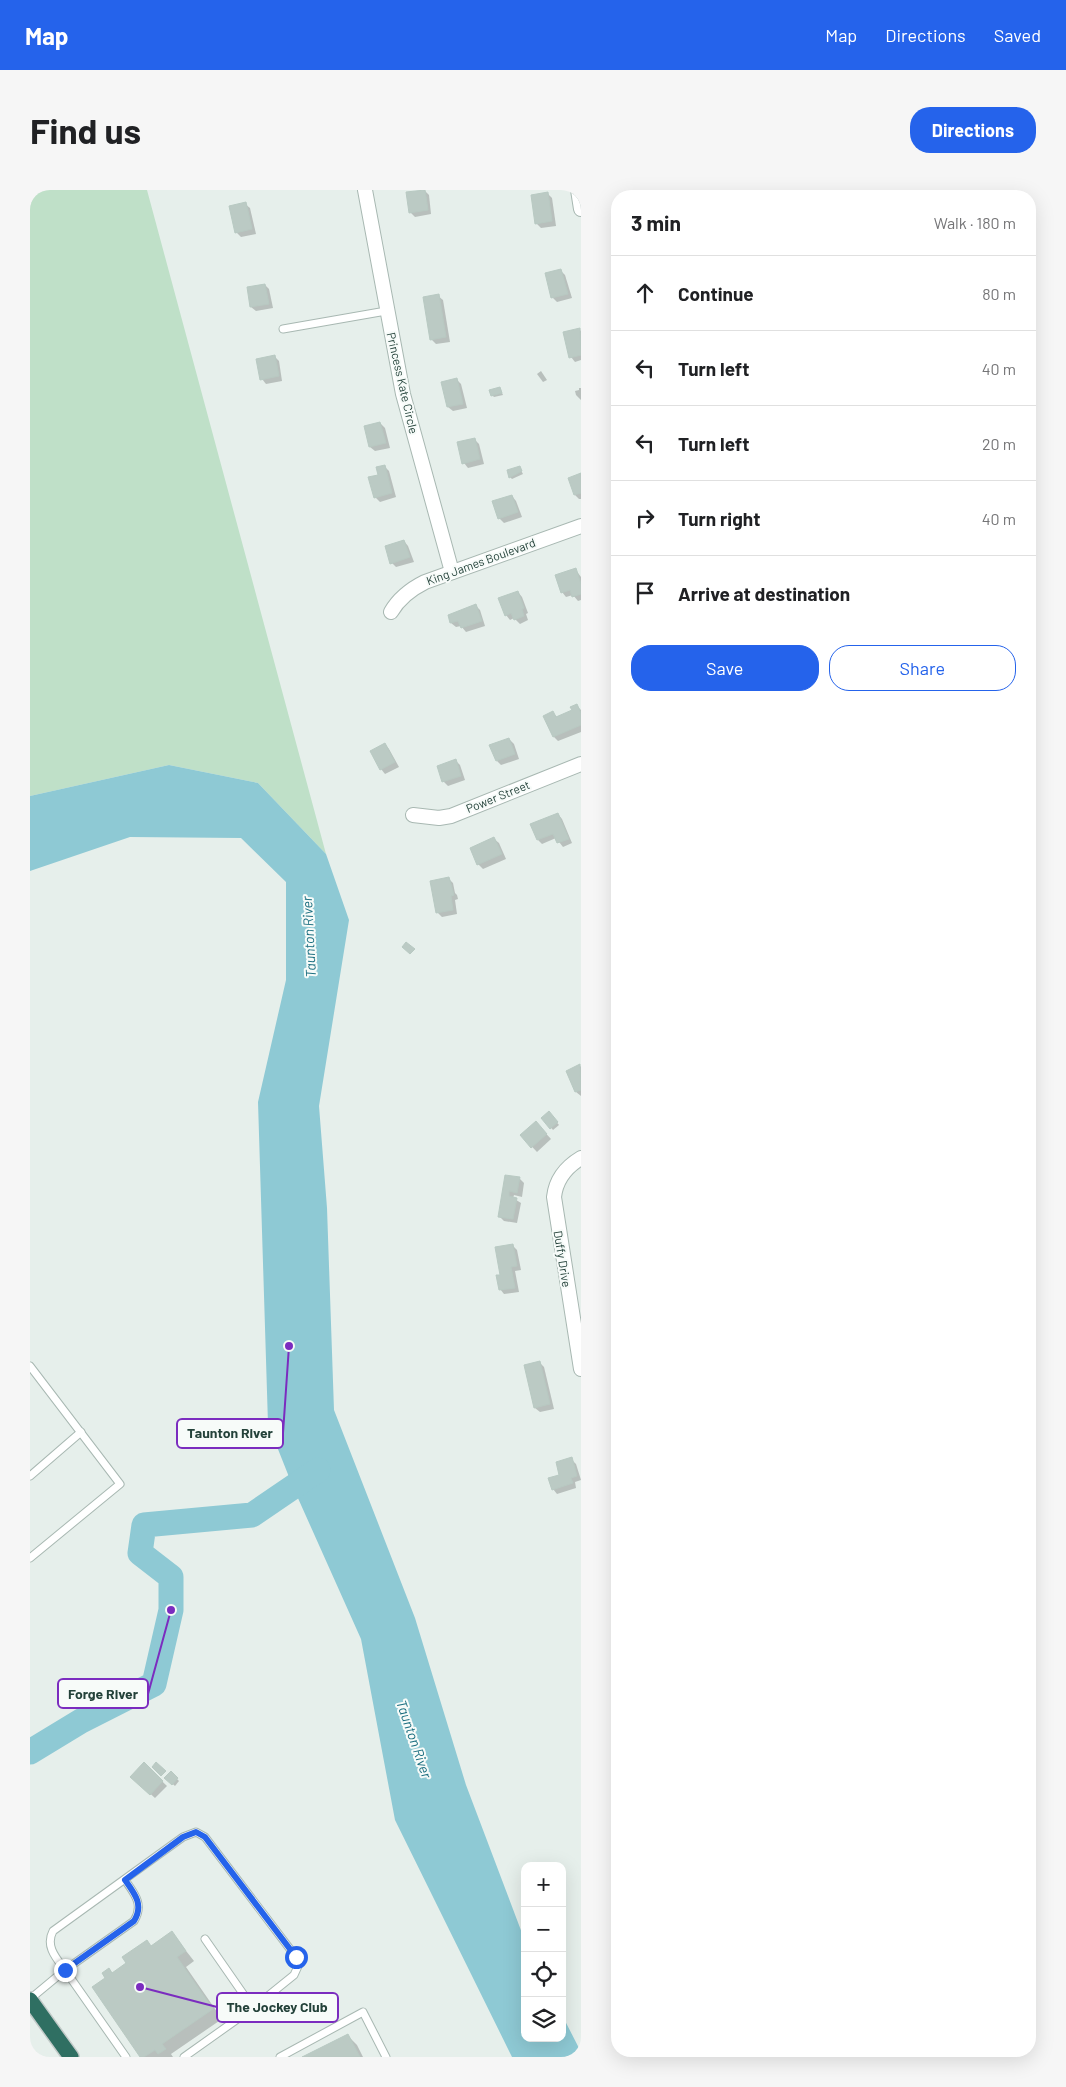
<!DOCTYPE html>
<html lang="en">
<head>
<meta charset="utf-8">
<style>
	body { margin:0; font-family:Barlow,sans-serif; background:#f6f6f6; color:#202124 }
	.controls { position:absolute; right:15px; bottom:15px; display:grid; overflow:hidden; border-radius:10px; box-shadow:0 5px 20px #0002 }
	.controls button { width:45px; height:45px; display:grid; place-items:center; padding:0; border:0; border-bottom:1px solid #e0e0e0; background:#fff; color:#202124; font:25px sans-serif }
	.stop { position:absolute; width:15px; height:15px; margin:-11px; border:4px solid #2563eb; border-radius:50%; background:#fff }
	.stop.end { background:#2563eb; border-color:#fff; box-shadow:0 1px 5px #0008 }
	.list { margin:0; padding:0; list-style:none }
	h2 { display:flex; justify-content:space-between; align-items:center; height:65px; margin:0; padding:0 20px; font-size:21px }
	h2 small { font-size:16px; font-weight:400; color:#757577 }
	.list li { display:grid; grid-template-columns:32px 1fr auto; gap:15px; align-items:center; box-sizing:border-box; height:75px; padding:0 20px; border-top:1px solid #e0e0e0 }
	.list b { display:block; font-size:19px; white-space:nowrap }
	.list em { font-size:16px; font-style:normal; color:#757577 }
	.actions { display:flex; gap:10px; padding:15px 20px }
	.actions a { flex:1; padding:11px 0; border:1px solid #2563eb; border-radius:20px; text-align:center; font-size:18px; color:#2563eb }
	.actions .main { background:#2563eb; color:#fff }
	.icon { flex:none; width:28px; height:28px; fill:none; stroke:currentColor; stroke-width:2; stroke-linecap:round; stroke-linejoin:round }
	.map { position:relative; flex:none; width:551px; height:1867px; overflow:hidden; border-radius:20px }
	header { display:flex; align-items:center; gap:30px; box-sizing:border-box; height:70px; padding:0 25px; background:#2563eb; color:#fff }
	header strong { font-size:24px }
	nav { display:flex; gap:28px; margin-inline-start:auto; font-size:18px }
	.intro { display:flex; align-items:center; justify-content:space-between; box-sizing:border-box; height:120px; padding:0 30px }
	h1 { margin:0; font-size:35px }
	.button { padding:12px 22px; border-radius:20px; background:#2563eb; color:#fff; font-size:18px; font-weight:700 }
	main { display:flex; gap:30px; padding:0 30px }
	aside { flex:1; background:#fff; border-radius:20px; box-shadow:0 5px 20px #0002 }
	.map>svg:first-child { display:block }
	.green { fill:#bfe0c8 }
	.water { fill:#8ec9d4 }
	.shadow { fill:#0003 }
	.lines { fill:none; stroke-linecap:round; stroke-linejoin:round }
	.river { stroke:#8ec9d4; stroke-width:25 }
	.building { fill:#bbcac4; stroke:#b8c9c2 }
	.lane-casing { stroke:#a8b8b2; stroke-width:9 }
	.street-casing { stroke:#a8b8b2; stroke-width:16 }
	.highway-casing { stroke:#c2cac8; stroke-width:18 }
	.lane { stroke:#fff; stroke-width:7 }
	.street { stroke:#fff; stroke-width:14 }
	.highway { stroke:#2f6f62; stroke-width:15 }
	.route { stroke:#2563eb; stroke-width:6 }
	.labels { text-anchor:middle; stroke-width:4; stroke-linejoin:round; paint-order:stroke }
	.street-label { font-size:12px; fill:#24423a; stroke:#f7fbf9 }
	.water-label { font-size:14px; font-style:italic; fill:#1c6f80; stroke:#f7fbf9 }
	.leader { fill:none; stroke:#7b2cbf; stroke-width:2 }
	.callout-dot { fill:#7b2cbf; stroke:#f7fbf9; stroke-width:2 }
	.callout { fill:#f7fbf9; stroke:#7b2cbf; stroke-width:2 }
	.callout-label { font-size:14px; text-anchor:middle; font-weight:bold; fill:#24423a }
</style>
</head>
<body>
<header>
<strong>Map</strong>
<nav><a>Map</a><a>Directions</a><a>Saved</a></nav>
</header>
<div class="intro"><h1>Find us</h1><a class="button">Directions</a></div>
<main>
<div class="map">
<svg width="551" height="1867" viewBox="0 0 551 1867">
	<rect width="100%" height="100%" fill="#e6efeb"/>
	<path class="green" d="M0 0H117L296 664 228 593 139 575 0 606Z"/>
	<path class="water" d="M139 575 228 593 296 664 319 730 289 916 297 1018 304 1220 385 1428 436 1595 495 1751V1848H532V1825L551 1862V1867H482L365 1630 331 1449 263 1297 238 1234 228 912 256 790V692L211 648 100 647 0 681V606Z"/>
	<g class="shadow">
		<path d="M394 0 399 5 401 24 385 27 380 22Z"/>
		<path d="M518 4 522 8 526 36 511 38 506 33Z"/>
		<path d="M215 14 220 18 226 44 211 47 206 42Z"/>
		<path d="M530 80 535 85 542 108 527 112 522 107Z"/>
		<path d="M235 95 239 99 243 118 226 121 221 117Z"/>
		<path d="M408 106 413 110 420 152 406 154 401 149Z"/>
		<path d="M549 140 551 141V170L545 172 541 167Z"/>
		<path d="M244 166 249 171 252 191 236 194 232 189Z"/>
		<path d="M511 181 517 190 513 192 507 184Z"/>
		<path d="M427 190 431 194 437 218 423 221 418 217 413 193Z"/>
		<path d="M470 198 473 205 464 207 462 205Z"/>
		<path d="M549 198H551V210L546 205 545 201 549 200Z"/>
		<path d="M350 233 355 238 360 258 345 261 340 257 336 237Z"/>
		<path d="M444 249 449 254 454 274 438 278 434 273Z"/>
		<path d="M354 276 359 281 366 307 350 312 345 307Z"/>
		<path d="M489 277 493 284 482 289 480 287Z"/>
		<path d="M551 285V309H549L545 305Z"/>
		<path d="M482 306 486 311 492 327 474 333 469 328Z"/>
		<path d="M374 351 378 356 384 372 366 377 362 373Z"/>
		<path d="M545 379 551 387V410L548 411 543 405 536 407 532 402Z"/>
		<path d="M488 402 492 407 498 423 496 424 498 430 490 434 484 428 480 430 476 425Z"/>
		<path d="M446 416 450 420 455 436 436 442 431 436 426 437 421 433 419 426Z"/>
		<path d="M547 516 551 520V542L528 551 524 547 515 526 523 523 528 528 543 521Z"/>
		<path d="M479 549 484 554 489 569 471 575 467 571Z"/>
		<path d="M355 554 359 559 369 577 355 584 351 579Z"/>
		<path d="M426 571 430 575 435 590 418 596 413 591Z"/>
		<path d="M528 624 532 629 542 653 533 657 526 648 512 654 508 650Z"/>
		<path d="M464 649 469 653 476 669 453 679 448 674Z"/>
		<path d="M418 688 423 693 425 703 427 705 428 709 425 710 427 724 412 727 407 722Z"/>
		<path d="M550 876 551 877V906L546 902 537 882Z"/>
		<path d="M519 923 529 935 523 940 513 928Z"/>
		<path d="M510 937 521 949 507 962 491 945Z"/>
		<path d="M476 986 490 989 494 993 492 1007 484 1005 483 1008 491 1013 487 1033 474 1031 469 1026Z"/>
		<path d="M483 1056 487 1060 491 1080 485 1081 489 1102 474 1104 470 1099 471 1086Z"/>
		<path d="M510 1173 514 1177 524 1219 510 1222 505 1218 495 1176Z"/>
		<path d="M541 1269 546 1274 551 1290 545 1292 546 1298 527 1304 523 1299Z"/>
		<path d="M114 1574 137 1596 125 1608 102 1587Z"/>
		<path d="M141 1583 149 1591 145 1596 136 1588Z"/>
		<path d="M142 1743 164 1771 156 1777 192 1829 141 1864 143 1867H112L77 1788 79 1779 83 1784Z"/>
		<path d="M317 1845 327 1855 333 1867H275Z"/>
	</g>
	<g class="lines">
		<path class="river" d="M0 1562 51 1531 124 1494 141 1420V1387L110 1363 114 1335 222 1325 288 1280"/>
	</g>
	<g class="building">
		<path d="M395 0 398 20 379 23 376 2Z"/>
		<path d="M518 2 522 31 505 34 501 5Z"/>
		<path d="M216 12 222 39 205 43 199 16Z"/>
		<path d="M531 79 538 104 521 108 515 83Z"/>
		<path d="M235 94 239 114 220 117 217 97Z"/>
		<path d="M409 104 416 147 400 150 393 107Z"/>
		<path d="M550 138 551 165 539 168 533 142Z"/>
		<path d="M245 165 249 186 230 190 226 169Z"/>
		<path d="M427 188 433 214 417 217 411 192Z"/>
		<path d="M470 197 472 203 461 206 459 200Z"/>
		<path d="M350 232 356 253 339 257 334 236Z"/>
		<path d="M445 248 450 269 432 274 427 252Z"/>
		<path d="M355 275 362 303 344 308 338 287 348 285 346 277Z"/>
		<path d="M490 276 492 281 479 288 477 280Z"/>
		<path d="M551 283V303L544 305 538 288Z"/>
		<path d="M482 305 488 322 468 329 462 311Z"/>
		<path d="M374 350 380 367 360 374 355 356Z"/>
		<path d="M546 378 551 394V404L542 407 540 400 531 403 525 385Z"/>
		<path d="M488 401 494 418 492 419 494 426 484 430 481 423 475 426 468 408Z"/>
		<path d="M446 414 452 431 431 438 428 431 420 433 418 425Z"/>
		<path d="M547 514 551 523V535L523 547 513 526 523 521 526 527 542 520 540 517Z"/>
		<path d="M479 548 485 564 466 571 459 555Z"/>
		<path d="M355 553 365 572 350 580 340 561Z"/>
		<path d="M426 569 431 586 412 592 407 576Z"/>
		<path d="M528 623 539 649 527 653 523 644 507 650 500 634Z"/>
		<path d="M464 647 472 664 447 675 440 658Z"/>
		<path d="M419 687 424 705 421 706 423 720 406 723 400 691Z"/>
		<path d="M376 752 385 759 380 764 372 757Z"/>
		<path d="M550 874 551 900 545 902 536 881Z"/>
		<path d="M519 921 528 932 520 939 511 928Z"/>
		<path d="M506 931 517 944 501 958 490 945Z"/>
		<path d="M475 985 490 987 487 1003 479 1001V1006L487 1008 483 1029 468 1027Z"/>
		<path d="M483 1054 487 1076 481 1077 485 1098 469 1100 466 1085H470L465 1057Z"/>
		<path d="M510 1171 520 1214 504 1218 494 1175Z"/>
		<path d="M542 1267 547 1286 541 1288 543 1293 522 1300 518 1288 529 1285 526 1272Z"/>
		<path d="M114 1572 133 1591 120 1605 100 1587Z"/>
		<path d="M126 1572 136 1581 131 1586 122 1577Z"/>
		<path d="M141 1581 148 1588 142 1595 134 1588Z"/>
		<path d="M142 1741 156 1761 147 1767 183 1819 132 1854 136 1859 128 1864 125 1860 114 1867H110L62 1797 75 1788 72 1783 79 1778 82 1783 96 1773 92 1767 117 1750 121 1756Z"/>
		<path d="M318 1844 330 1867H272Z"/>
	</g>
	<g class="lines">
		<defs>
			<g id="lane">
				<path d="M253 139 356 121"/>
				<path d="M0 1176 90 1294 0 1368"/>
				<path d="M0 1286 51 1242"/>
				<path d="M95 1690C105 1704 114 1715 104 1731L35 1780 96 1867"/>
				<path d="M175 1749 223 1818"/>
				<path d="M0 1809 35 1780C26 1768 15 1756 23 1741L153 1647 166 1642 175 1647 266 1767 269 1774 264 1785 223 1818 154 1867"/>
				<path d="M250 1867 333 1822 356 1867"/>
			</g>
			<g id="street">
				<path d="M335 0 373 204 422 382"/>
				<path d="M548 0 551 19"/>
				<path d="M361 422C369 408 381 399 395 392L551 336"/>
				<path d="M383 625 409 628 421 626 551 574"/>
				<path d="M551 968C536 977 526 989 524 1007L551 1179"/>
			</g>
			<path id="highway" d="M0 1810 41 1867"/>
		</defs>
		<use href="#lane" class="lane-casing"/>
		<use href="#street" class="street-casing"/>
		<use href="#highway" class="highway-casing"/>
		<use href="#lane" class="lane"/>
		<use href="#street" class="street"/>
		<use href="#highway" class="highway"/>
	</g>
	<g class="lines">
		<path class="route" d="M35 1780 104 1731C114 1715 105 1704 95 1690L153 1647 166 1642 175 1647 266 1767"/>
	</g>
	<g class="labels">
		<g class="street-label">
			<text transform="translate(372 193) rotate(77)" y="4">Princess Kate Circle</text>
			<text transform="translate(451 372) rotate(-20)" y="4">King James Boulevard</text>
			<text transform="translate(468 607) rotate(-22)" y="4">Power Street</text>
			<text transform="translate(532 1069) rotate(81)" y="4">Duffy Drive</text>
		</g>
		<g class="water-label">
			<text transform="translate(279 747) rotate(-93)" y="5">Taunton River</text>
			<text transform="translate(384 1549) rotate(71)" y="5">Taunton River</text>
		</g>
	</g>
	<path class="leader" d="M259 1156L253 1243M141 1420L118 1504M110 1797L187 1817"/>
	<g class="callout-dot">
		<circle cx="259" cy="1156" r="5"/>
		<circle cx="141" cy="1420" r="5"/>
		<circle cx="110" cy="1797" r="5"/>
	</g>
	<g class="callout">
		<rect x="147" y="1229" width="106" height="29" rx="5"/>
		<rect x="28" y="1489" width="90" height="29" rx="5"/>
		<rect x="187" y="1803" width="121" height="29" rx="5"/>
	</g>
	<g class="callout-label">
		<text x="200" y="1248">Taunton River</text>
		<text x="73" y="1509">Forge River</text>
		<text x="247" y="1822">The Jockey Club</text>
	</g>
</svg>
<div class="controls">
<button>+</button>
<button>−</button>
<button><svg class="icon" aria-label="locate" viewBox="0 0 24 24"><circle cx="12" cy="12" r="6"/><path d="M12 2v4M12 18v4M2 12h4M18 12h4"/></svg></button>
<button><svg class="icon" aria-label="layers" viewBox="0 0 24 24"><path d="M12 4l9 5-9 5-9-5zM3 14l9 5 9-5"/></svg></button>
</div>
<div class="stop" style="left:266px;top:1767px"></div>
<div class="stop end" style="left:35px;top:1780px"></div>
</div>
<aside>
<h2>3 min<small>Walk · 180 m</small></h2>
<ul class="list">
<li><svg class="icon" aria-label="ahead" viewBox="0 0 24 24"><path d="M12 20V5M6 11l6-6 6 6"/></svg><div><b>Continue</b></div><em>80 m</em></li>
<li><svg class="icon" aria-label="left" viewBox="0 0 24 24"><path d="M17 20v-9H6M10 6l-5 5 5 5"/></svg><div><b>Turn left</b></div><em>40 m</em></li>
<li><svg class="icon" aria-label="left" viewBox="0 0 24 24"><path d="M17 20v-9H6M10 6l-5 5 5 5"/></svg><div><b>Turn left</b></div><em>20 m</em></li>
<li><svg class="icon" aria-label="right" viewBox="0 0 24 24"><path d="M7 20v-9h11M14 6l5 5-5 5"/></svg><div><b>Turn right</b></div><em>40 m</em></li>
<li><svg class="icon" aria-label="arrive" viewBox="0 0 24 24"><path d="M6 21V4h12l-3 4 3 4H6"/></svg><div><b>Arrive at destination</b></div></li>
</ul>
<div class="actions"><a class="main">Save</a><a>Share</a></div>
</aside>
</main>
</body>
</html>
